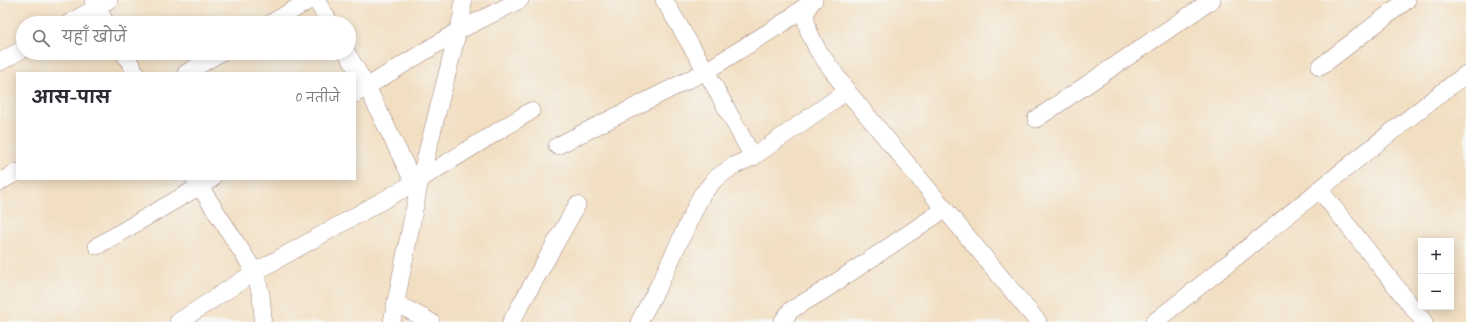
<!DOCTYPE html>
<html lang="hi">
<head>
<meta charset="utf-8">
<style>
	body { margin:0; font-family:Mynerve,"Playpen Sans Deva",sans-serif; background:#f2f2f3; color:#2b2b33 }
	.controls { position:absolute; right:12px; bottom:12px; display:grid; overflow:hidden; border-radius:0px; box-shadow:0 2px 10px #0003 }
	.controls button { width:36px; height:36px; display:grid; place-items:center; padding:0; border:0; border-bottom:1px solid #e1e1e2; background:#fff; color:#2b2b33; font:20px sans-serif }
	.list { margin:0; padding:0; list-style:none }
	h2 { display:flex; justify-content:space-between; align-items:center; height:52px; margin:0; padding:0 16px; font-size:17px }
	h2 small { font-size:13px; font-weight:400; color:#7c7c81 }
	.icon { flex:none; width:22px; height:22px; fill:none; stroke:currentColor; stroke-width:2; stroke-linecap:round; stroke-linejoin:round }
	.map { position:relative; flex:none; width:1466px; height:322px; overflow:hidden }
	.search { position:absolute; background:#fff; box-shadow:0 2px 10px #0003; left:16px; top:16px; width:340px; height:44px; display:flex; align-items:center; gap:10px; box-sizing:border-box; padding:0 14px; border-radius:22px; color:#7c7c81; font-size:15px }
	.panel { position:absolute; background:#fff; box-shadow:0 2px 10px #0003; left:16px; top:72px; width:340px; height:108px; border-radius:0px }
	.map>svg:first-child { display:block }
	.lines { fill:none; stroke-linecap:round; stroke-linejoin:round }
	.minor-casing { stroke:#9e7f76; stroke-width:18 }
	.minor { stroke:#fff; stroke-width:17 }
</style>
</head>
<body>
<div class="map">
<svg width="1466" height="322" viewBox="0 0 1466 322">
	<rect width="100%" height="100%" fill="#f6f6f2"/>
	<filter id="ink" filterUnits="userSpaceOnUse"><feTurbulence type="fractalNoise" baseFrequency=".025" numOctaves="2"/><feDisplacementMap in="SourceGraphic" scale="8" xChannelSelector="R" yChannelSelector="G"/><feConvolveMatrix kernelMatrix="1 2 1 2 8 2 1 2 1" color-interpolation-filters="sRGB"/></filter>
	<filter id="wash" filterUnits="userSpaceOnUse"><feTurbulence type="fractalNoise" baseFrequency=".012" numOctaves="4" result="noise"/><feDisplacementMap in="SourceGraphic" scale="16" xChannelSelector="R" yChannelSelector="G"/><feGaussianBlur stdDeviation="0.9" result="paint"/><feColorMatrix in="noise" values="0 0 0 0 0 0 0 0 0 0 0 0 0 0 0 0 0 1.4 0 .05"/><feComposite in="paint" operator="in"/></filter>
	<g filter="url(#wash)">
		<rect width="100%" height="100%" fill="#f2dfc2"/>
	</g>
	<g filter="url(#ink)">
		<g class="lines">
			<defs>
				<g id="minor">
					<path d="M93 0 106 23"/>
					<path d="M316 0 330 23"/>
					<path d="M664 0 706 71 753 157"/>
					<path d="M814 0 811 2 805 15 809 32 817 49 847 91 1038 322"/>
					<path d="M69 23 109 0"/>
					<path d="M271 23 310 0"/>
					<path d="M124 53 136 73"/>
					<path d="M347 53 367 87 414 183"/>
					<path d="M0 62 23 49"/>
					<path d="M1320 67 1407 0"/>
					<path d="M186 73 220 53"/>
					<path d="M355 94 458 31 520 0"/>
					<path d="M1036 119 1212 0"/>
					<path d="M557 146 706 71 783 23 811 2"/>
					<path d="M195 179 255 272 261 295 263 316 262 322"/>
					<path d="M0 182 17 172"/>
					<path d="M1319 189 1424 322"/>
					<path d="M97 246 212 179"/>
					<path d="M396 303 431 322"/>
					<path d="M178 322 255 272 414 183 531 111"/>
					<path d="M392 322 420 180 458 31 462 15 463 0"/>
					<path d="M511 322 577 205"/>
					<path d="M639 322 659 285 701 196 715 179 733 166 753 157 847 91"/>
					<path d="M782 322 791 310 823 291 945 209"/>
					<path d="M1154 322C1259 241 1360 154 1466 74"/>
				</g>
			</defs>
			<use href="#minor" class="minor-casing"/>
			<use href="#minor" class="minor"/>
		</g>
	</g>
</svg>
<div class="controls">
<button>+</button>
<button>−</button>
</div>
<div class="search"><svg class="icon" aria-label="search" viewBox="0 0 24 24"><circle cx="10" cy="10" r="6"/><path d="M15 15l6 6"/></svg>यहाँ खोजें</div>
<section class="panel">
<h2>आस-पास<small>0 नतीजे</small></h2>
<ul class="list">
</ul>
</section>
</div>
</body>
</html>
